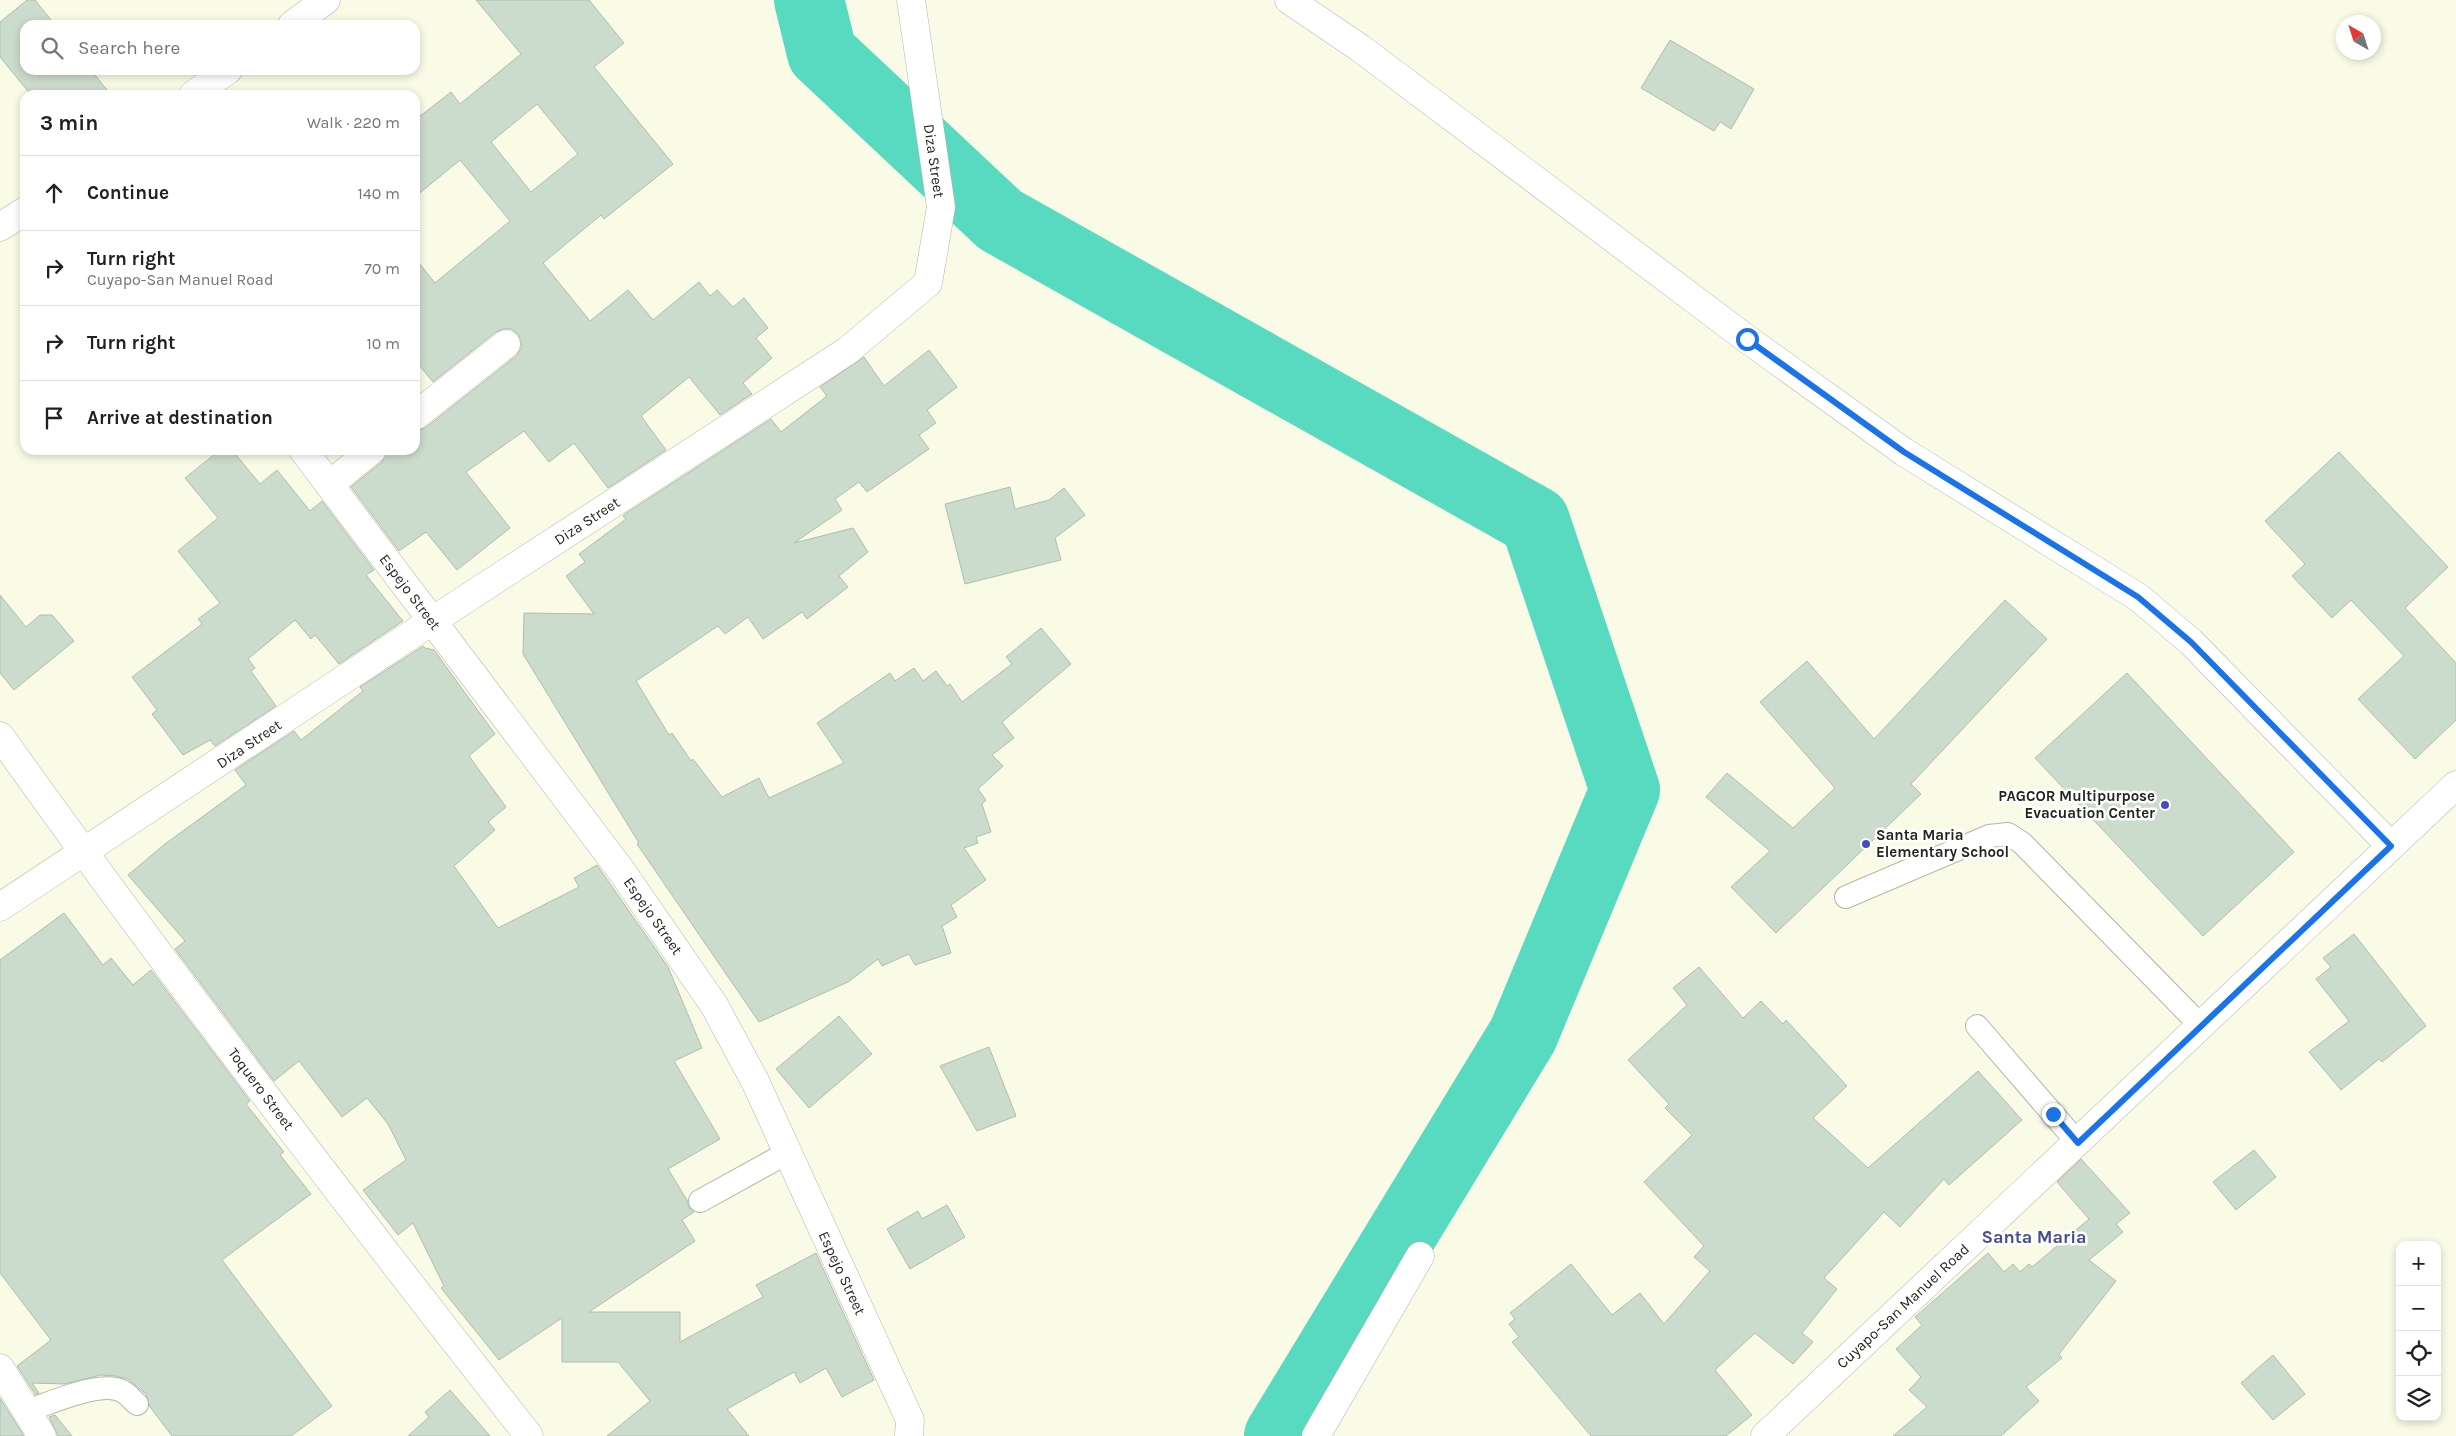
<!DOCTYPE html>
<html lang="en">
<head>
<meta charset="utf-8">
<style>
	body { margin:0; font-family:Karla,sans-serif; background:#f6f6f6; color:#202124 }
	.controls { position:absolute; right:15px; bottom:15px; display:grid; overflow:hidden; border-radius:10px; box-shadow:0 2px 8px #0003 }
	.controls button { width:45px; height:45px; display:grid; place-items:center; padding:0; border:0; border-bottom:1px solid #e0e0e0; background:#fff; color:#202124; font:25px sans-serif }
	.compass { position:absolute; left:2336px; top:15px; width:45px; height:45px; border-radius:50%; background:#fff; box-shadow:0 2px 8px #0003; rotate:321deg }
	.stop { position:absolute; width:15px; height:15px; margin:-11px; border:4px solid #1a73e8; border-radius:50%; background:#fff }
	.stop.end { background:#1a73e8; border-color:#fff; box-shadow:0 1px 5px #0008 }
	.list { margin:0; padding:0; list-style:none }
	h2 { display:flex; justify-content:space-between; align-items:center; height:65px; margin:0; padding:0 20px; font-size:21px }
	h2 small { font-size:16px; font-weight:400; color:#757577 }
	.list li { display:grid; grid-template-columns:32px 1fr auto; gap:15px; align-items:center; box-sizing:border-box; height:75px; padding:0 20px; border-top:1px solid #e0e0e0 }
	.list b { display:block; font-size:19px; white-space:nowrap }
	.list p { margin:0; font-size:16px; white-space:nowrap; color:#757577 }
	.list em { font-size:16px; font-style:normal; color:#757577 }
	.icon { flex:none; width:28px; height:28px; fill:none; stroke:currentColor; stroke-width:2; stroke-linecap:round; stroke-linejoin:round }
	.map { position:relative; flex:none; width:2456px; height:1436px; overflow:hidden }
	.search { position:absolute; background:#fff; box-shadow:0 2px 8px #0003; left:20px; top:20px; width:400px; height:55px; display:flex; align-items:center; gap:12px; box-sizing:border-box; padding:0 18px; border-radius:15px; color:#757577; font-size:19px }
	.panel { position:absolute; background:#fff; box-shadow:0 2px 8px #0003; left:20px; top:90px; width:400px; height:365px; border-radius:15px }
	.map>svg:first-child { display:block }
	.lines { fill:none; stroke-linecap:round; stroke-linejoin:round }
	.river { stroke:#58dac0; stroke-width:70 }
	.building { fill:#ccdccc; stroke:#aebeae; fill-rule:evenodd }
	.service-casing { stroke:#b5b7a3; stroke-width:24 }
	.minor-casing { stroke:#b5b7a3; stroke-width:29 }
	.tertiary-casing { stroke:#b5b7a3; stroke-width:29 }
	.service { stroke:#fff; stroke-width:22 }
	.minor { stroke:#fff; stroke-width:28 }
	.tertiary { stroke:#fff; stroke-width:28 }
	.route { stroke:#1a73e8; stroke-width:6 }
	.poi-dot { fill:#494cc1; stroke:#fff; stroke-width:2 }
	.labels { text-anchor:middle; stroke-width:5; stroke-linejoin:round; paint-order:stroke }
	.street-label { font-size:15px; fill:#24251d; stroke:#fff }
	.poi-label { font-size:15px; font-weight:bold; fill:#24251d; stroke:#fff; text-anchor:end }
	.quarter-label { font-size:18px; font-weight:bold; fill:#464e8b; stroke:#fff }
</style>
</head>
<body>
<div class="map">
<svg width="2456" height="1436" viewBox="0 0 2456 1436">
	<rect width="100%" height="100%" fill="#f9fbe6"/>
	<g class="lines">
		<path class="river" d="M809 0 822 53 1000 220 1535 521 1625 790 1523 1035 1279 1436"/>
	</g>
	<g class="building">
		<path d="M27 0H35L55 25H25V70H91L111 95H31L0 57V22Z"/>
		<path d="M476 0H589L624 43 594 67 673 164 604 219 601 215 543 263 590 321 628 290 653 320 699 282 710 296 717 290 733 307 744 298 768 328 756 338 772 358 743 383 752 394 720 415 689 377 641 416 666 450 608 488 574 443 549 462 524 431 466 472 510 528 457 570 426 532 399 551 351 487 382 462 387 450H415V431L425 428 516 356 521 349V341L518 334 511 329H503L496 332 433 382 415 360V258L435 283 510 221 460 160 415 197V120L451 92 460 104 521 54ZM537 104 578 154 531 192 491 142Z"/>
		<path d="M1670 40 1754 89 1731 129 1720 122 1714 131 1641 88Z"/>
		<path d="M929 350 957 387 927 410 936 423 919 435 929 449 867 492 859 482 835 499 842 510 794 543 853 528 868 552 839 576 848 587 807 619 802 612 763 639 748 617 725 634 718 626 636 681 669 735 672 733 691 761 693 759 722 797 759 778 769 798 844 763 817 723 890 673 895 681 914 668 923 681 936 671 947 686 950 684 962 702 1012 664 1006 657 1041 628 1071 664 1002 722 1014 738 992 755 1003 766 978 789 986 800 982 804 991 832 976 837 978 843 964 848 986 880 951 905 957 917 942 926 951 953 915 965 909 954 882 966 878 959 848 982 759 1022 637 844 639 843 523 654 524 613 594 614 566 576 585 562 579 554 626 519 623 516 625 514 771 419 781 432 827 396 820 387 864 357 884 386Z"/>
		<path d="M220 450H232L260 484 277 470 310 511 322 501 374 570 366 575 403 621 339 664 315 635 311 639 295 620 248 659 255 668 251 671 276 706 215 746 210 740 183 755 152 714 157 710 132 677 202 624 198 619 220 603 178 551 218 518 185 478Z"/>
		<path d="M2339 452 2448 567 2405 608 2456 663V720L2415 759 2358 699 2404 656 2351 600 2332 618 2292 576 2305 564 2265 521Z"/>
		<path d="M1010 487 1015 509 1049 500 1064 488 1085 515 1055 538 1061 560 965 584 945 504Z"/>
		<path d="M0 595 26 627 40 615H52L74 641 14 690 0 673Z"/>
		<path d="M2005 600 2047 639 1911 784 1921 794 1776 933 1731 887 1770 851 1706 797 1727 773 1793 828 1835 788 1760 702 1807 661 1874 739Z"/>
		<path d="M423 646 425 648 434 650 495 734 469 756 506 807 488 822 495 830 454 866 498 928 579 887 574 878 597 865 668 967 702 1048 674 1061 720 1139 668 1169 687 1200 689 1208 694 1212 682 1220 695 1241 589 1312H680V1342L763 1297 756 1285 816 1253 874 1380 842 1397 826 1368 800 1383 794 1372 727 1409 749 1436H607L650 1401 618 1362H562V1318L499 1360 441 1288 444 1286 413 1223 398 1235 363 1190 406 1160 388 1124 367 1098 342 1117 299 1061 274 1081 175 949 185 941 128 875 165 844 246 785 235 770 294 731 301 740 363 691 360 687Z"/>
		<path d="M2127 673 2294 852 2203 936 2035 758Z"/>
		<path d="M64 913 103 965 111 958 133 985 151 970 250 1101 246 1104 284 1152 280 1155 311 1194 222 1260 332 1406 291 1436H172L150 1407 146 1394 128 1379 116 1376 101 1375 65 1384 32 1383 39 1393 35 1394 17 1366 51 1340 0 1273V960Z"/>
		<path d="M2354 934 2426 1026 2382 1062 2379 1059 2341 1090 2309 1052 2349 1021 2316 979 2331 967 2323 958Z"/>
		<path d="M1699 967 1743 1018 1761 1001 1783 1024 1786 1020 1847 1086 1813 1118 1868 1168 1978 1071 2022 1120 1949 1185 1944 1179 1900 1227 1884 1212 1824 1278 1837 1289 1802 1333 1813 1342 1793 1364 1755 1333 1715 1370 1752 1415 1726 1436H1591L1512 1342 1519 1337 1509 1324 1515 1319 1510 1313 1571 1264 1612 1315 1640 1293 1664 1324 1710 1271 1694 1257 1704 1246 1644 1182 1692 1135 1665 1108 1669 1104 1628 1060 1687 1005 1673 988Z"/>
		<path d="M839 1016 872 1054 809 1108 776 1069Z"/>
		<path d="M989 1047 1016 1116 977 1131 940 1066Z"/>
		<path d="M2254 1150 2276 1177 2236 1210 2213 1182Z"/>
		<path d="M2081 1159 2130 1213 2116 1224 2123 1232 2089 1260 2116 1281 2059 1354 2062 1358 2026 1387 2039 1401 2001 1436H1893L1927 1407 1909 1390 1921 1377 1896 1349 1922 1325 1915 1317 1988 1253 2004 1272 2013 1264 2020 1272 2029 1264 2032 1267 2089 1219 2057 1182Z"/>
		<path d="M947 1205 965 1237 910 1269 887 1229 918 1211 922 1219Z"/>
		<path d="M2273 1355 2305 1394 2273 1420 2241 1383Z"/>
		<path d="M450 1390 490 1436H408L429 1417 425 1412Z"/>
		<path d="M0 1398 24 1436H0Z"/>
		<path d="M55 1415 72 1436H58L49 1417Z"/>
	</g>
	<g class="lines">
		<defs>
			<g id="service">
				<path d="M1846 897 1989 836 2008 834 2022 843 2201 1026"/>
				<path d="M1977 1026 2078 1143"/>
				<path d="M700 1201 787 1153"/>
				<path d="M26 1411C49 1404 100 1380 122 1391 127 1393 132 1400 137 1404"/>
			</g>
			<g id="minor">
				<path d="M1289 0 1360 48 1747 339 1904 452 2138 597 2191 642 2391 846"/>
				<path d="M292 25 326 0"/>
				<path d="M193 95 228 70"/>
				<path d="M0 227 25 211"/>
				<path d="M415 416 506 344"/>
				<path d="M303 450 620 869 714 1005 755 1081 910 1420 909 1436"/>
				<path d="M329 485 372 450"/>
				<path d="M0 736C170 974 348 1206 529 1436"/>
				<path d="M0 907 432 621 847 351 928 283 941 207 911 0"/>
				<path d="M0 1368 42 1436"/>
				<path d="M1316 1436 1420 1256"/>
			</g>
			<path id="tertiary" d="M1765 1436 2456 785"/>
		</defs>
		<use href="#service" class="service-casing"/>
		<use href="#minor" class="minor-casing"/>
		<use href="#tertiary" class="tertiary-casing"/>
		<use href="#service" class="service"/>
		<use href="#minor" class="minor"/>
		<use href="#tertiary" class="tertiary"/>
	</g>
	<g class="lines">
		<path class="route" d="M1747 339 1904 452 2138 597 2191 642 2391 846 2078 1143 2053 1114"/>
	</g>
	<g class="poi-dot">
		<circle cx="2165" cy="805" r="5"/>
		<circle cx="1866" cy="844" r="5"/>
	</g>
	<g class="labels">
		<g class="street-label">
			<text transform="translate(934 161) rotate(82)" y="5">Diza Street</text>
			<text transform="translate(587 521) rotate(-33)" y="5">Diza Street</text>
			<text transform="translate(410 592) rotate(53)" y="5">Espejo Street</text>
			<text transform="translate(249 744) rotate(-34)" y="5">Diza Street</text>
			<text transform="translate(653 916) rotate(55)" y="5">Espejo Street</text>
			<text transform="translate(261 1089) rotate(53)" y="5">Toquero Street</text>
			<text transform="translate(842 1273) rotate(65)" y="5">Espejo Street</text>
			<text transform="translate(1903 1306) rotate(-43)" y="5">Cuyapo-San Manuel Road</text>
		</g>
		<g class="poi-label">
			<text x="2155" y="801">PAGCOR Multipurpose<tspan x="2155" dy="17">Evacuation Center</tspan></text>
			<text x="1876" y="840" text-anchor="start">Santa Maria<tspan x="1876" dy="17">Elementary School</tspan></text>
		</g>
		<g class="quarter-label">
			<text x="2034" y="1243">Santa Maria</text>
		</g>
	</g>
</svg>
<div class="controls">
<button>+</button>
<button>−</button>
<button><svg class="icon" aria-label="locate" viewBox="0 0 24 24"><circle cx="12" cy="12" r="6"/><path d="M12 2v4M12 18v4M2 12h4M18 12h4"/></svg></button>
<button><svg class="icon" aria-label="layers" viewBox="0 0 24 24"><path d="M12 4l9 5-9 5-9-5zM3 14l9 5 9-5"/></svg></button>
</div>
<svg class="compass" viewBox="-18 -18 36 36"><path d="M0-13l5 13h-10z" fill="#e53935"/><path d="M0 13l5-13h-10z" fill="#757577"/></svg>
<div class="stop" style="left:1747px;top:339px"></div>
<div class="stop end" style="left:2053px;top:1114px"></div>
<div class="search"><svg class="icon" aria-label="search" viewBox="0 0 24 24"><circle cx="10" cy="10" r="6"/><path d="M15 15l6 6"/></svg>Search here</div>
<section class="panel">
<h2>3 min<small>Walk · 220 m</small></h2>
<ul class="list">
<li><svg class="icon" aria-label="ahead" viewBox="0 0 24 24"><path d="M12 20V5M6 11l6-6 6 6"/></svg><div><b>Continue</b></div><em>140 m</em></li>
<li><svg class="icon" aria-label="right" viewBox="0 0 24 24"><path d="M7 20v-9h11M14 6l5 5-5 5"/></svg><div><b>Turn right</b><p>Cuyapo-San Manuel Road</p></div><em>70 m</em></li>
<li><svg class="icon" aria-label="right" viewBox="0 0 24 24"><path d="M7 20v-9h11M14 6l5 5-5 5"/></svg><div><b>Turn right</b></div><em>10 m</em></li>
<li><svg class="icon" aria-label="arrive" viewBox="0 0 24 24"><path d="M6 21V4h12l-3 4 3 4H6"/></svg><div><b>Arrive at destination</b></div></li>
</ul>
</section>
</div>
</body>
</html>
